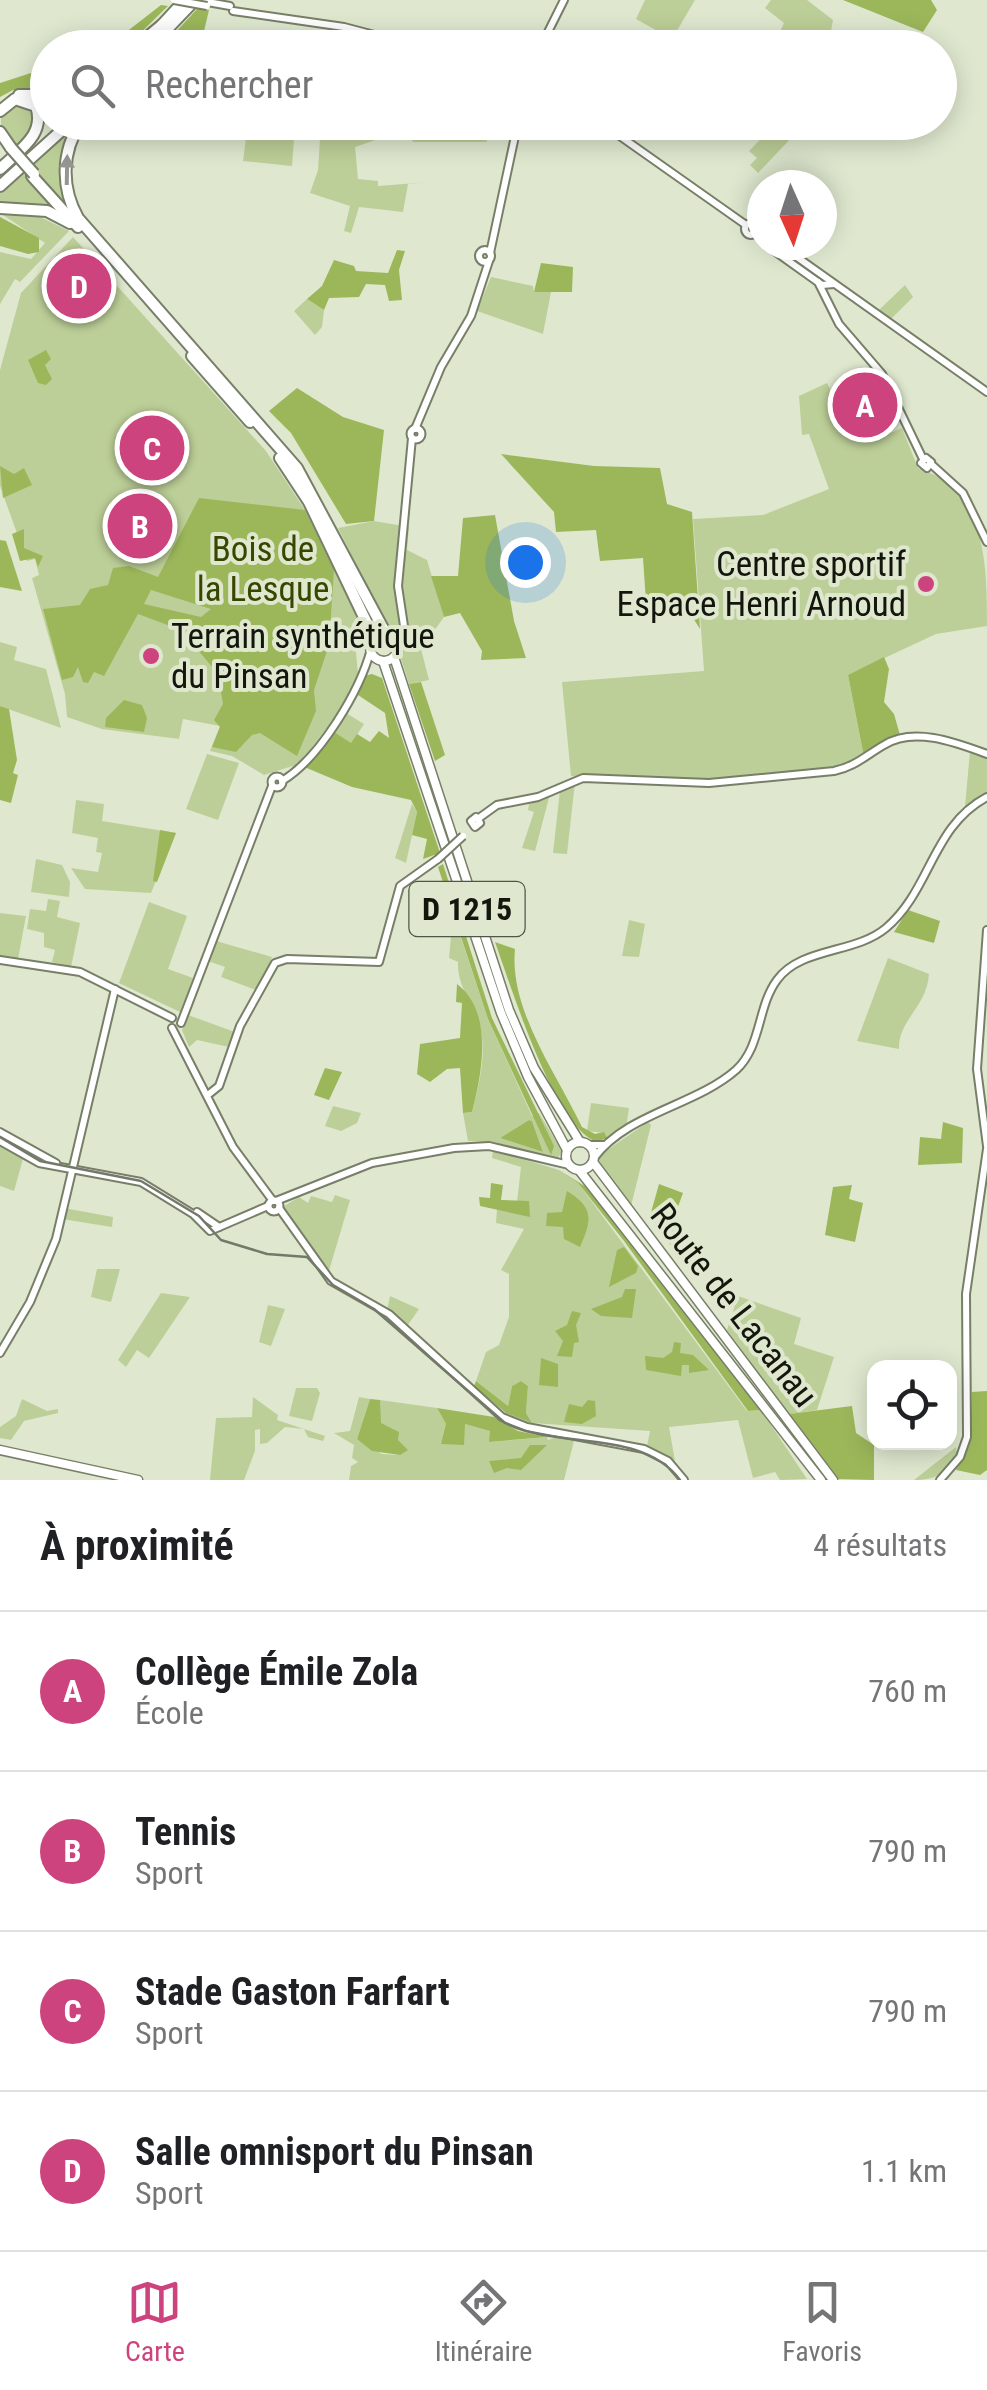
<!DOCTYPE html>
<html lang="fr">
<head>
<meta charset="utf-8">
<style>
	body { margin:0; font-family:"Roboto Condensed",sans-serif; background:#f6f6f6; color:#202124 }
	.controls { position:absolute; right:30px; bottom:30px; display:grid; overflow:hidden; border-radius:20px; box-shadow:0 5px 25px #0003 }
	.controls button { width:90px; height:90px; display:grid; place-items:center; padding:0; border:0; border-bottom:2px solid #e0e0e0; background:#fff; color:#202124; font:50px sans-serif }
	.compass { position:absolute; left:747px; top:170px; width:90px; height:90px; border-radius:50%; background:#fff; box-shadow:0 5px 25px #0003; rotate:177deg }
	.you { position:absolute; left:525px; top:562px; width:35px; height:35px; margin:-25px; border:8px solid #fff; border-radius:50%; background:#1a73e8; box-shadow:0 0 0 15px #1a73e833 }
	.badge { display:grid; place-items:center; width:65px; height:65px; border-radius:50%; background:#cc437d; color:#fff; font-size:32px; font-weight:700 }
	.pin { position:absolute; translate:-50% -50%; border:5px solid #fff; box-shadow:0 2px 10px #0006 }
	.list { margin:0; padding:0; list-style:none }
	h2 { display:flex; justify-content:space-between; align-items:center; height:130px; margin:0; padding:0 40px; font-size:42px }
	h2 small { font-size:32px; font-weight:400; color:#757577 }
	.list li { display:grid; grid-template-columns:65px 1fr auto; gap:30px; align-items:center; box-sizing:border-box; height:160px; padding:0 40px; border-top:2px solid #e0e0e0 }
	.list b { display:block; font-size:38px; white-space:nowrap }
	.list p { margin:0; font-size:32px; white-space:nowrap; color:#757577 }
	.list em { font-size:32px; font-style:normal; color:#757577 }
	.icon { flex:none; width:55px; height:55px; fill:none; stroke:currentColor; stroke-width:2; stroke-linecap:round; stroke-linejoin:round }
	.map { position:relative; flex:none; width:987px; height:1480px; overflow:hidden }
	.search { position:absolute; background:#fff; box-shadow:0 5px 25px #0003; left:30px; right:30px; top:30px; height:110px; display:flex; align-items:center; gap:25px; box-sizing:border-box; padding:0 35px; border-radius:55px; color:#757577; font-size:38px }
	.sheet { height:770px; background:#fff }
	nav { display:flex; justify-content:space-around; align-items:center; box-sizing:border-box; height:140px; border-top:2px solid #e0e0e0; background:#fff; font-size:28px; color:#757577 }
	nav a { display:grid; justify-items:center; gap:5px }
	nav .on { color:#cc437d }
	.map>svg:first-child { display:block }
	.green { fill:#bdcf98; fill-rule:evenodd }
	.forest { fill:#9cb75a; fill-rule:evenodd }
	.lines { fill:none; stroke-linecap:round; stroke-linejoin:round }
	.secondary-casing { stroke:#777f69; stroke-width:10 }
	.primary-casing { stroke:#777f69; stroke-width:11 }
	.highway-casing { stroke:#777f69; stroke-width:14 }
	.secondary { stroke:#fff; stroke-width:6 }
	.primary { stroke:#fff; stroke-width:8 }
	.highway { stroke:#fff; stroke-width:10 }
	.tram { stroke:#737969; stroke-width:2.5 }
	.secondary-bridge-casing { stroke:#777f69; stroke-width:10; stroke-linecap:butt }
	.highway-bridge-casing { stroke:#777f69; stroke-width:14; stroke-linecap:butt }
	.secondary-bridge { stroke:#fff; stroke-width:6 }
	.highway-bridge { stroke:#fff; stroke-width:10 }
	.oneway { fill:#959692 }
	.poi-dot { fill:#cc437d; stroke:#dfe8cf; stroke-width:4 }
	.labels { text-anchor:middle; stroke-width:8; stroke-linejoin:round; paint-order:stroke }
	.shield { fill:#dfe8cf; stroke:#505547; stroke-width:2.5 }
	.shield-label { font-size:32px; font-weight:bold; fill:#13160d }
	.park-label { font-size:35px; fill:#374700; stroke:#dfe8cf }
	.poi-label { font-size:35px; fill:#13160d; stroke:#dfe8cf; text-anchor:end }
	.street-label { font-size:35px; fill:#13160d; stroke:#dfe8cf }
</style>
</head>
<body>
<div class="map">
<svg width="987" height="1480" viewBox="0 0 987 1480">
	<rect width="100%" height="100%" fill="#dfe8cf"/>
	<g class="green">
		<path d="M645 0H695L672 39 636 19Z"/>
		<path d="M771 0H807L833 20 828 47H773L784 23 765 8Z"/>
		<path d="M11 103 31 106 36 125 17 149 1 127V114Z"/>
		<path d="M248 123H398L402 131 355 147 358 179 378 181V186L429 182 408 184 403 212 359 207 351 233 344 231 350 206 310 193 318 170 320 139 294 138 292 166 243 161Z"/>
		<path d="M403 123H484L487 142H413Z"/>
		<path d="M776 123H785L796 133 758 173 750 165 757 158 749 151Z"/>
		<path d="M76 124 68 140 73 214 31 165Z"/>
		<path d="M24 172 66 217 38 206H0V193Z"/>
		<path d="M30 212 69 231 20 282 15 279 0 304V252L31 259 45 243 0 213Z"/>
		<path d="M73 237 266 451 305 510 362 625 356 652 358 674 343 707 299 764 264 775 232 756 210 751 220 726 183 719 179 739 102 729 67 717 65 694 32 578 39 575 35 559 27 561 0 486V370L21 293Z"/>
		<path d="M491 277 533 286 534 292H551L543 334 477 311Z"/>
		<path d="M905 285 913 297 891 319 879 310Z"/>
		<path d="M307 299 324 310 322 327 315 335 294 311Z"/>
		<path d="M827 383 842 413 888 434 902 428 918 468C987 490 987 566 987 626L936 634 848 675 864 757 846 766 707 779 571 776 562 682 704 671 693 519 763 515 829 489 809 434 802 435 799 396Z"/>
		<path d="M374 521 409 527 407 550 427 560 444 617 421 649 429 680 409 684 400 655 407 629H388L338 528Z"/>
		<path d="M0 642 17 647 14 660 46 669 61 728 0 706Z"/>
		<path d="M346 713 364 724 351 744 331 730Z"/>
		<path d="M970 751 987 757V793L965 806Z"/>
		<path d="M207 754 239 763 218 820 186 809Z"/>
		<path d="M575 782 567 854 553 853 560 790Z"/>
		<path d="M550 794 535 851 522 848 534 812 528 810 529 804Z"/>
		<path d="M76 800 104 804 102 821 176 833 151 893 85 889 71 868 98 872 102 853 96 852 98 838 72 833Z"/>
		<path d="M412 804 417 812 406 863 395 858Z"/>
		<path d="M36 859 62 865 70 882 69 897 31 892Z"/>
		<path d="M48 899 60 901 57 917 80 923 71 967 52 962 55 950 44 947V933L27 929 30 909 46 911Z"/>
		<path d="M149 902 187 916 168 969 193 978 180 1012 119 983Z"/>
		<path d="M0 913 26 916 18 959 0 956Z"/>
		<path d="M629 920 645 924 639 957 622 956Z"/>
		<path d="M456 923 488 1019 532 1116 539 1113 562 1151 558 1158C529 1161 499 1140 468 1141L463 1113 472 1112C479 1085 487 1053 480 1027 473 1002 457 987 458 962L449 958 452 925ZM529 1120 532 1121 543 1152 500 1138Z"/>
		<path d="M216 941 272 957 259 991 221 977 225 967 208 961Z"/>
		<path d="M888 958 929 974C927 1007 898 1020 899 1049L857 1041Z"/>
		<path d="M188 1015 235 1032 229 1047 197 1040 189 1047 182 1030Z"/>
		<path d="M591 1103 629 1108 626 1128 607 1138 604 1133 587 1131Z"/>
		<path d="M333 1106 361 1113 357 1123 341 1131 325 1126Z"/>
		<path d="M648 1122 651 1125 631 1206 596 1164 597 1157Z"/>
		<path d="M0 1147 23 1159 14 1191 0 1186Z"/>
		<path d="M493 1150 559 1170 578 1183 747 1411 761 1410 807 1479 780 1480 775 1472 753 1478 738 1420 669 1427 675 1461 647 1446 650 1431 532 1423 526 1413 528 1386 521 1381 512 1386 508 1406 476 1381 486 1352 499 1345 509 1317V1274L501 1270 524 1229 496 1223 497 1209 517 1202 521 1167 492 1158Z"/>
		<path d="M335 1195 350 1200 328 1274 281 1208 299 1197 308 1203 311 1196 332 1202Z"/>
		<path d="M64 1208 113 1217 112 1227 62 1219Z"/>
		<path d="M97 1269H120L111 1302 91 1297Z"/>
		<path d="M161 1293 190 1297 149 1358 137 1350 126 1367 118 1360Z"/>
		<path d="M390 1296 419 1309 408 1325 387 1310Z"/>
		<path d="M738 1296 801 1318 794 1344 834 1357 817 1410 789 1414 727 1330Z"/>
		<path d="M268 1305 285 1309 271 1346 259 1342Z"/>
		<path d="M296 1388H317L320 1393 312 1421 289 1416Z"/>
		<path d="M253 1397 278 1415 277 1420 325 1436 323 1441 308 1437 304 1429 285 1427 267 1443 260 1444V1429L255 1430V1451L244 1480H210L216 1418 252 1417Z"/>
		<path d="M359 1397 370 1399 357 1439 382 1454 400 1455 398 1440 380 1423V1400L437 1408 446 1424H465L491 1431 490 1442 547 1437 548 1440 560 1436 650 1454 574 1441 564 1480H349L351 1466 358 1462 352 1458 354 1445 334 1433 350 1431Z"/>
		<path d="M22 1399 47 1411 58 1409V1413L24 1421 11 1440 0 1438V1427L16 1416Z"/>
		<path d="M956 1447 957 1455C945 1474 936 1480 914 1480Z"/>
	</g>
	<g class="forest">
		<path d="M843 0H931L937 10 923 32Z"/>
		<path d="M161 5 168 6 126 47H107Z"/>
		<path d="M198 8 209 10 204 31 177 47 161 48Z"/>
		<path d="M31 73 47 74V91L13 90 0 97V83Z"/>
		<path d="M0 217 39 238V252L28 254 0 246Z"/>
		<path d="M397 250 405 251 399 270 402 300 389 301 385 285 366 284 359 297 329 298 324 310 307 299 322 286 334 260 354 266 356 271 388 273Z"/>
		<path d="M541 263 573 267 572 292H534Z"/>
		<path d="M46 350 51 359 45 365 52 379 46 385 38 383 28 360Z"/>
		<path d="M297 388 343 417 384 430 374 521 346 524 291 433 269 411Z"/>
		<path d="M501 454 594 466 660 468 667 504 692 512 700 629 681 599 646 602 643 558 600 561 596 530 556 532 554 512Z"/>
		<path d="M0 466 14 474 24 468 32 485 3 498Z"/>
		<path d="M199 498 305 510 334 570 329 645 314 690 316 711 297 756 260 733 252 735 236 752 212 747 220 727 214 720 223 704 218 674 181 630 138 614 104 676 94 672 88 683 83 682 78 667 73 677 62 680 43 609 80 605 90 589 108 585 113 568 129 566 158 577ZM151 590 211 609 201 617 144 604Z"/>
		<path d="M495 515 514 621 526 658 481 660 482 651 460 613 444 617 431 576H458L463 518Z"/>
		<path d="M24 529V548L43 556 38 567 35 558 20 561 12 534Z"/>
		<path d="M0 540 6 541 22 591 0 587Z"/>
		<path d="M884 657 889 669 884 702 894 714 900 735 864 757 848 675Z"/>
		<path d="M372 674 382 678 440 853 423 859 427 839 412 835 417 812 411 800 352 787 302 766 331 730 351 743 357 734 370 742 379 731 389 738 385 713 358 695 364 676Z"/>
		<path d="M421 682 445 755 435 761 409 684Z"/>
		<path d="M124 700 142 705 147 718 144 732 105 727 106 718Z"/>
		<path d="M0 706 9 709 17 760 13 773 18 775 11 803 0 800Z"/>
		<path d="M160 830 176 833 157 882 153 881Z"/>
		<path d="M443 864 492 1018 554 1146 551 1155 488 1019 438 867Z"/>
		<path d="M908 910 940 921 934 943 894 932Z"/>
		<path d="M495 942 515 949C509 1010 557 1074 582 1127L595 1134 604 1132 607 1138 597 1142C554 1127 511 986 495 942Z"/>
		<path d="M457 984C494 1012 482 1074 472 1112L463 1113 460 1068 447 1069 430 1082 417 1074 420 1044 460 1038 462 1003 456 1002Z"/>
		<path d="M325 1068 342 1072 329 1100 314 1095Z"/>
		<path d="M529 1120 532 1121 543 1152 500 1138Z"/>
		<path d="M943 1122 963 1128 962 1163 918 1165 920 1137 941 1139Z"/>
		<path d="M559 1170 591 1190 761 1410 748 1411 624 1241 578 1183Z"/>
		<path d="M491 1183 503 1185 501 1200 529 1201 530 1217 480 1206 479 1197 490 1198Z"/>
		<path d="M659 1184 683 1193 672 1223 680 1228 671 1246 650 1216Z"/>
		<path d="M852 1185 849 1199 863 1203 855 1242 825 1235 833 1187Z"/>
		<path d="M567 1191C593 1207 593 1219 580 1247L564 1239 563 1227 546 1226 547 1213 562 1212Z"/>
		<path d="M624 1247 638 1266 636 1273 609 1287 617 1250Z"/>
		<path d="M625 1289H636L632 1318 601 1316 591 1309 622 1297Z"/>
		<path d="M572 1311 581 1313 576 1325 579 1342 574 1343 572 1357 557 1356 563 1341 555 1331 567 1325Z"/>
		<path d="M674 1342 681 1343 680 1353 693 1355 709 1370 689 1373V1365H682L681 1376 646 1370 645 1356 663 1358 672 1352Z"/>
		<path d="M541 1358 558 1364V1387L539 1385Z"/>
		<path d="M476 1381 508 1406 512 1386 521 1381 528 1386 526 1413 532 1423 506 1413 474 1386Z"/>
		<path d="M987 1391V1470L980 1475 956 1470 970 1438 972 1392Z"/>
		<path d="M370 1399 380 1400 381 1423 399 1432 398 1440 408 1450 400 1455 372 1451 357 1439Z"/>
		<path d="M588 1400 595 1401 596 1416 582 1424 564 1422 569 1404 582 1407Z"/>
		<path d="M852 1406 856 1433 874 1445V1480L837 1479 789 1414Z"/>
		<path d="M437 1408 494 1417 518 1431 547 1437 489 1442 490 1431 465 1424 464 1445 441 1444 446 1424Z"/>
		<path d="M530 1445H547L521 1470 507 1468 494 1473 489 1461 521 1458Z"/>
	</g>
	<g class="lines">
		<defs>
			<g id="secondary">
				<path d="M196 0 230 6"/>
				<path d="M233 11 344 27 424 48"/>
				<path d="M540 48 564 0"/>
				<path d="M600 122 746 225"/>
				<circle cx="751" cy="229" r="6"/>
				<path d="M766 245 822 285 834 284"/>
				<path d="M780 245 987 392"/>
				<circle cx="485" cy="256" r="6"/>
				<path d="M490 253 518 122"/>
				<path d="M818 282 839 324 882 374 923 459"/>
				<circle cx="416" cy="434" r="5.5"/>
				<path d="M415 429 441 367 471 316 489 261"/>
				<path d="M926 458 931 462 927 468 921 463Z"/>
				<path d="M931 464 963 493 987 542"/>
				<path d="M398 646 404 626 398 586 412 438"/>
				<circle cx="277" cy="782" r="5.5"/>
				<path d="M282 781C320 758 360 691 371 649"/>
				<path d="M476 817 480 823 475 827 471 821Z"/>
				<path d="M479 818 497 805 538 797 583 778 709 783 834 771C856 766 865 756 884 745 914 726 957 743 987 754"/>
				<path d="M987 930 977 1069 987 1146"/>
				<path d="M0 960 80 972 172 1018"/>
				<path d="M181 1023 272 786"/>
				<path d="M172 1028 233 1147 273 1201"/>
				<path d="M209 1094 219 1086 240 1026 275 963 287 959 379 962 400 886 438 859"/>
				<path d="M0 1132 56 1163"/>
				<path d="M0 1141 39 1163 141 1182 193 1214 210 1231 268 1206"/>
				<path d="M589 1145H603"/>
				<path d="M594 1158C627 1113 695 1106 736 1070 762 1046 757 1007 777 980 801 947 855 954 886 928 931 890 932 826 987 797"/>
				<circle cx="274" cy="1206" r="5.5"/>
				<path d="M276 1201 372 1163 454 1148 489 1146 569 1165"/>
				<path d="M279 1208 331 1281 389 1314 502 1417 527 1427 644 1449 668 1461 684 1480"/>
				<path d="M197 1212 219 1227"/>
				<path d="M0 1353 30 1302 56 1239 115 989"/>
				<path d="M940 1480 960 1457 967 1437 966 1294 987 1149"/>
			</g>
			<g id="primary">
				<circle cx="384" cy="647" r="14"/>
				<path d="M394 657 509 1010 534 1068 580 1142"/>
				<path d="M383 661 501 1013 528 1077 567 1150"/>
				<circle cx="580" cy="1156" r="14"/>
				<path d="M593 1162 833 1480"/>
				<path d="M579 1170 821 1480"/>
				<path d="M0 1450 138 1480"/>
			</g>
			<g id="highway">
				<path d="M162 25 185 0"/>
				<path d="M134 48 162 25"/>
				<path d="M149 48 195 0"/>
				<path d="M19 95H48"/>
				<path d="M0 111 15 99 36 106C46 135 19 150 0 169"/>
				<path d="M81 122C61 152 61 188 78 218L297 468 386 634"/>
				<path d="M0 132 11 148"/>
				<path d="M32 176 78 227"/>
				<path d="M0 186 71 122"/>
				<path d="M0 208 47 211 70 223"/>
				<path d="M192 356 250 422"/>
				<path d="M280 458 309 502 374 638"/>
			</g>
		</defs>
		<use href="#secondary" class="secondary-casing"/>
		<use href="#primary" class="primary-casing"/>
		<use href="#highway" class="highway-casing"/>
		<use href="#secondary" class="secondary"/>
		<use href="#primary" class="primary"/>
		<use href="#highway" class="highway"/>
		<path class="tram" d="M0 1137 40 1161 141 1181 199 1216 221 1240 267 1254 307 1257 333 1285 374 1309 505 1423C557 1450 642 1428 680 1480"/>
		<defs>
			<g id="secondary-bridge">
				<path d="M174 0 207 6"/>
				<path d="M438 859 463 836"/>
			</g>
			<path id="highway-bridge" d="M11 148 34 174"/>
		</defs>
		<use href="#secondary-bridge" class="secondary-bridge-casing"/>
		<use href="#highway-bridge" class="highway-bridge-casing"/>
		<use href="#secondary-bridge" class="secondary-bridge"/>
		<use href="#highway-bridge" class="highway-bridge"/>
	</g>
	<defs><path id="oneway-solid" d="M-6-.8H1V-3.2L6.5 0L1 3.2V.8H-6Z" transform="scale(2.5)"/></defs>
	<use class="oneway" href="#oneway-solid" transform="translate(67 170) rotate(-89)"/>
	<g class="poi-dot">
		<circle cx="926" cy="584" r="10"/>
		<circle cx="151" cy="656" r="10"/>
	</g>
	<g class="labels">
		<rect class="shield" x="409.5" y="882" width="115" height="54" rx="8"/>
		<g class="shield-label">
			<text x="467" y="920">D 1215</text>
		</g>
		<g class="park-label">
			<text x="263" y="561">Bois de<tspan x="263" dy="40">la Lesque</tspan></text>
		</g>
		<g class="poi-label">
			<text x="906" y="576">Centre sportif<tspan x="906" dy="40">Espace Henri Arnoud</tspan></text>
			<text x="171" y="648" text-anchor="start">Terrain synthétique<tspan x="171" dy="40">du Pinsan</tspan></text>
		</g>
		<g class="street-label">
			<text transform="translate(734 1305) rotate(52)" y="12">Route de Lacanau</text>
		</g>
	</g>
</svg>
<div class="controls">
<button><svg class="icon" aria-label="locate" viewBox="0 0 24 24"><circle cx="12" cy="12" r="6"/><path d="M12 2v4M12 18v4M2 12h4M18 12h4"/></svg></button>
</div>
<svg class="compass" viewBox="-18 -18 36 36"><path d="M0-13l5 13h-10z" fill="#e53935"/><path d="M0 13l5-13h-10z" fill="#757577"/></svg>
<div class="you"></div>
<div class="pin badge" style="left:865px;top:405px">A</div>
<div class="pin badge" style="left:140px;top:526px">B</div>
<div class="pin badge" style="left:152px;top:448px">C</div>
<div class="pin badge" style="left:79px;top:286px">D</div>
<div class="search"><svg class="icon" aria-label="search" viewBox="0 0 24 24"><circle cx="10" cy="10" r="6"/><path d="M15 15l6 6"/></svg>Rechercher</div>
</div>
<section class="sheet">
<h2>À proximité<small>4 résultats</small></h2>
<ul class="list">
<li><span class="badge">A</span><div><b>Collège Émile Zola</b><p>École</p></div><em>760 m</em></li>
<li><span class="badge">B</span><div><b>Tennis</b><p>Sport</p></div><em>790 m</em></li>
<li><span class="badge">C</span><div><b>Stade Gaston Farfart</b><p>Sport</p></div><em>790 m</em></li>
<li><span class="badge">D</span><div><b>Salle omnisport du Pinsan</b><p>Sport</p></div><em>1.1 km</em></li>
</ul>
</section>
<nav>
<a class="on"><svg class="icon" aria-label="map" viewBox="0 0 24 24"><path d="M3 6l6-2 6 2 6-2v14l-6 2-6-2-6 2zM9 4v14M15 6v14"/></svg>Carte</a>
<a><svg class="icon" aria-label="directions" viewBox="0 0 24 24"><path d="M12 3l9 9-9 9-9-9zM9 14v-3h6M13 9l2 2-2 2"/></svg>Itinéraire</a>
<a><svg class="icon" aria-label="saved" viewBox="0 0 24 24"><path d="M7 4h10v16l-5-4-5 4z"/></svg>Favoris</a>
</nav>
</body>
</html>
